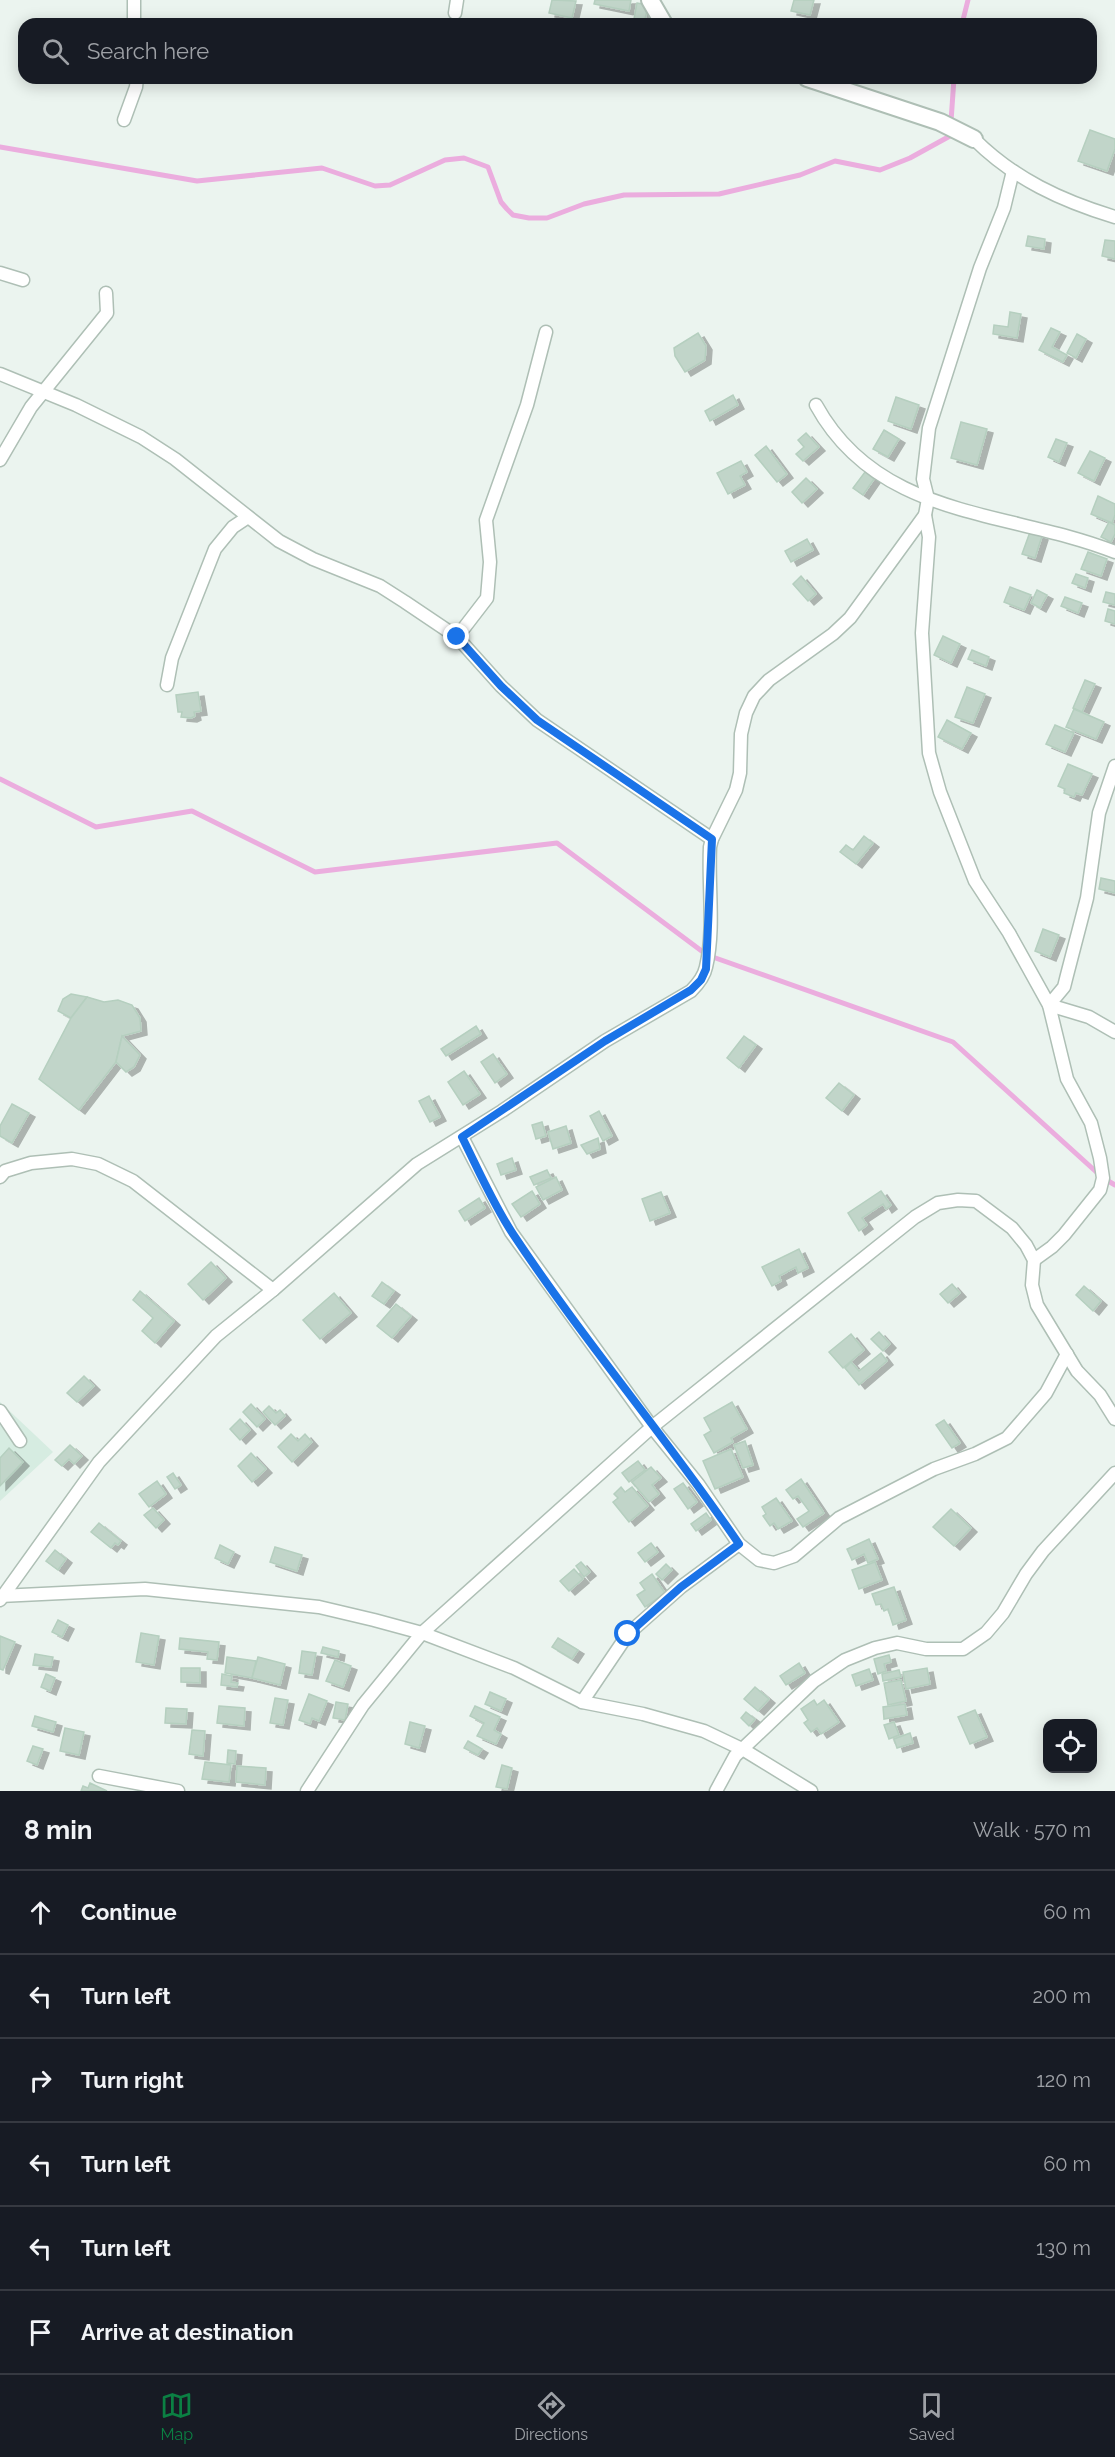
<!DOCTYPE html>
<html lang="en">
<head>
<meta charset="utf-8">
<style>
	body { margin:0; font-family:Raleway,sans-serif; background:#20242c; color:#f1f3f6 }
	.controls { position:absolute; right:18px; bottom:18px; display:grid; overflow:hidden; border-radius:12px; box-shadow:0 3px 15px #0003 }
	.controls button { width:54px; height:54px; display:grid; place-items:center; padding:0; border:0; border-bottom:2px solid #363941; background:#171b24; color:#f1f3f6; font:30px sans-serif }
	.stop { position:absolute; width:18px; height:18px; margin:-14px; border:4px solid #1a73e8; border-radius:50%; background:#fff }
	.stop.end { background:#1a73e8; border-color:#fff; box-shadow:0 2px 6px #0008 }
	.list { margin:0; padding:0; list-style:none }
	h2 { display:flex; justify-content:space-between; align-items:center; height:78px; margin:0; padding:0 24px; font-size:26px }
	h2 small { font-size:20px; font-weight:400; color:#9ea1a6 }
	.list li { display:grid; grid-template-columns:39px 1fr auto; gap:18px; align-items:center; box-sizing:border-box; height:84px; padding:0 24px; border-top:2px solid #363941 }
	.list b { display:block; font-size:22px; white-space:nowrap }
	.list em { font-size:20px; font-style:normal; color:#9ea1a6 }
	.icon { flex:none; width:33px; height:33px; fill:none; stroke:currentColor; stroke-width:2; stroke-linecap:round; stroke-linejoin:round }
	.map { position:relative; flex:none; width:1115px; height:1791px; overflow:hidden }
	.search { position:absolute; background:#171b24; box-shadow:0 3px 15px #0003; left:18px; right:18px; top:18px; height:66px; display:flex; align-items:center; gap:15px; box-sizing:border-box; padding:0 21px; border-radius:18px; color:#9ea1a6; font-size:22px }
	.sheet { height:582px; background:#171b24 }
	nav { display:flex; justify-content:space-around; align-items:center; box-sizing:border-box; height:84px; border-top:2px solid #363941; background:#171b24; font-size:16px; color:#9ea1a6 }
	nav a { display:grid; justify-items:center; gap:3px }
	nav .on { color:#0b8043 }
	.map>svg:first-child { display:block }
	.education { fill:#d6ece1 }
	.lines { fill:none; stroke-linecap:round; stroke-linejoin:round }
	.stream { stroke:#ebadde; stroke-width:5 }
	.building { fill:#c1d5c9; stroke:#b5cfbf; stroke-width:1.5; filter:url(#shadow) }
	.minor-casing { stroke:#aebfb5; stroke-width:15 }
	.tertiary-casing { stroke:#aebfb5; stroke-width:20 }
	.minor { stroke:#fff; stroke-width:12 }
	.tertiary { stroke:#fff; stroke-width:16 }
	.route { stroke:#1a73e8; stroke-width:8 }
</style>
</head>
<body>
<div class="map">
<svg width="1115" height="1791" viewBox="0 0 1115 1791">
	<defs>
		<filter id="shadow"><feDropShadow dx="6" dy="4" stdDeviation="0" flood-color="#0004"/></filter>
	</defs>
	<rect width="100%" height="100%" fill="#ebf4ef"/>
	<path class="education" d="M0 1402 53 1452 0 1501Z"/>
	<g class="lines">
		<g class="stream">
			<path d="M962 24 968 0"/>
			<path d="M0 147 197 181 322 168 375 186 390 185 445 160 464 158 488 167 501 202 507 209 513 215 529 218H547L584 204 624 195 719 194 800 175 835 161 880 170 910 158 950 136 954 78"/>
			<path d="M0 779 96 827 192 811 315 872 557 843 707 955 953 1042 1103 1178 1115 1185"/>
		</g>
	</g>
	<g class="building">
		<path d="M552 0 576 1 572 18 549 13Z"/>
		<path d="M595 0H631L629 11 594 4Z"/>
		<path d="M794 0H814L810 15 791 11Z"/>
		<path d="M637 3 648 5 644 24H633Z"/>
		<path d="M1090 130 1115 139V149L1107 171 1078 161Z"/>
		<path d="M1028 236 1045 239 1044 249 1026 246Z"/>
		<path d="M1105 240 1115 241V259L1102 256Z"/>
		<path d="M1010 312 1021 314 1017 338 993 334 994 325 1008 327Z"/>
		<path d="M1051 328 1060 332 1052 347 1067 355 1063 362 1039 350Z"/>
		<path d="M698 333 706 346 705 360 685 372 675 356 674 348Z"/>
		<path d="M1077 334 1086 339 1076 358 1067 353Z"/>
		<path d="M733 395 738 405 710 421 705 411Z"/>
		<path d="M896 397 919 405 911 429 888 421Z"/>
		<path d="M961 422 987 429 977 465 951 458Z"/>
		<path d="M884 430 899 439 888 457 873 449Z"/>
		<path d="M806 433 819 447 803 461 796 454 804 447 798 440Z"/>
		<path d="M1056 439 1067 443 1059 462 1048 457Z"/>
		<path d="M766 446 787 474 777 482 755 455Z"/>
		<path d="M1090 451 1105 458 1094 481 1078 473Z"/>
		<path d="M741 461 747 472 740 476 745 485 728 494 717 473Z"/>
		<path d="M865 472 874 479 863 495 853 488Z"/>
		<path d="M806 478 817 489 802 503 792 492Z"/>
		<path d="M1098 496 1115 504V515L1112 523 1091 514Z"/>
		<path d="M1109 522 1115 525V534L1111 542 1101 537Z"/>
		<path d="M1030 532 1042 536 1035 558 1022 554Z"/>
		<path d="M807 539 813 550 791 562 785 551Z"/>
		<path d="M1088 552 1107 559 1101 576 1081 569Z"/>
		<path d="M1076 574 1088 578 1085 588 1072 583Z"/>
		<path d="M801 576 816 594 808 601 793 584Z"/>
		<path d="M1010 587 1031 595 1024 610 1004 602Z"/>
		<path d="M1037 590 1047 595 1040 608 1031 603Z"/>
		<path d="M1106 592 1115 594V605L1103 602Z"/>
		<path d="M1065 597 1082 603 1078 613 1061 606Z"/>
		<path d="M1108 609 1115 611V624L1105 621Z"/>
		<path d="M943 636 960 644 951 663 934 655Z"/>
		<path d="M972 650 989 657 986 666 968 659Z"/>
		<path d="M1085 680 1095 684 1082 712 1073 708Z"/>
		<path d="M967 687 985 694 973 723 955 717Z"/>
		<path d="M198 692 201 711 194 712 195 716 191 718 181 717 182 712H178L176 695Z"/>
		<path d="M1074 709 1104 722 1096 739 1066 727Z"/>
		<path d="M947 720 971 733 962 749 938 737Z"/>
		<path d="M1055 725 1074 733 1065 752 1046 744Z"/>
		<path d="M1068 764 1092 774 1082 795 1076 793 1074 797 1064 793 1065 789 1058 786Z"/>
		<path d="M864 836 873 843 856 864 840 852 846 845 853 850Z"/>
		<path d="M1101 878 1115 881V893L1099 889Z"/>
		<path d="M1043 929 1059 935 1050 957 1035 951Z"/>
		<path d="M71 994 87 997 71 1018 58 1011 63 999Z"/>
		<path d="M87 997 104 1002 118 1000 132 1005 140 1018 141 1031 122 1036 116 1062 79 1110 39 1079 71 1018Z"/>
		<path d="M476 1026 481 1034 446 1056 441 1049Z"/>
		<path d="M122 1036 140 1055 134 1067 126 1072 116 1062Z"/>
		<path d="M744 1036 756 1045 739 1068 727 1058Z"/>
		<path d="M493 1054 507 1074 495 1083 481 1062Z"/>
		<path d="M464 1071 480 1094 463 1105 448 1082Z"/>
		<path d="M839 1083 854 1095 842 1111 826 1098Z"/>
		<path d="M429 1096 440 1117 430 1122 419 1101Z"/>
		<path d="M12 1104 29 1113 12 1143 0 1136V1126Z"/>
		<path d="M599 1111 612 1136 603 1141 590 1116Z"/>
		<path d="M542 1122 546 1136 536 1139 532 1125Z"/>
		<path d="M566 1126 571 1143 553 1149 548 1132Z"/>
		<path d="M598 1138 600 1149 587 1154 581 1145Z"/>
		<path d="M512 1158 516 1170 501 1175 497 1164Z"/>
		<path d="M547 1170 551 1178 534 1185 530 1177Z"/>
		<path d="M556 1177 562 1190 543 1200 536 1187Z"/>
		<path d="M532 1191 540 1204 521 1217 512 1204Z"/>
		<path d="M881 1191 891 1205 886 1209 883 1204 862 1218 867 1225 859 1231 848 1213Z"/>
		<path d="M661 1192 670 1213 650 1221 642 1199Z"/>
		<path d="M479 1198 485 1208 465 1221 459 1211Z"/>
		<path d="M799 1249 808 1268 798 1273 796 1267 779 1276 781 1281 772 1286 762 1267Z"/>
		<path d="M211 1262 226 1278 203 1300 188 1284Z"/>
		<path d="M382 1282 394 1291 384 1304 372 1296Z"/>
		<path d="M952 1284 960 1293 948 1303 940 1294Z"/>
		<path d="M1084 1286 1101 1301 1093 1311 1076 1295Z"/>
		<path d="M140 1291 174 1321 155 1343 142 1331 153 1318 133 1300Z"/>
		<path d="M334 1293 351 1313 320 1339 303 1320Z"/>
		<path d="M396 1304 411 1316 392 1338 377 1326Z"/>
		<path d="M879 1332 890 1344 883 1351 871 1339Z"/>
		<path d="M851 1334 864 1350 843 1368 829 1352Z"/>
		<path d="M881 1353 887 1361 859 1385 845 1368 851 1362 859 1371Z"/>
		<path d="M84 1376 94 1386 77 1402 67 1393Z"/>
		<path d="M732 1402 747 1429 731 1438 733 1442 714 1453 704 1435 711 1431 704 1418Z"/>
		<path d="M251 1404 265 1419 257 1427 243 1412Z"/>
		<path d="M269 1406 276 1413 280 1410 285 1416 275 1425 263 1412Z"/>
		<path d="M240 1419 250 1430 240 1440 230 1429Z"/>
		<path d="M944 1420 960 1443 952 1448 936 1425Z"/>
		<path d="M291 1434 298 1441 305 1434 312 1442 292 1462 278 1447Z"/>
		<path d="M745 1441 753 1465 743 1468 734 1445Z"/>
		<path d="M70 1445 82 1456 74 1464 69 1459 62 1466 55 1460Z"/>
		<path d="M9 1448 23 1462 0 1486V1458Z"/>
		<path d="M731 1449 743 1477 715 1489 703 1461Z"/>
		<path d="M251 1453 266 1469 252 1482 238 1466Z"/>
		<path d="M638 1461 645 1470 629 1482 622 1473Z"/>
		<path d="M651 1467 661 1478 652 1485 659 1494 649 1502 632 1482Z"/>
		<path d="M173 1473 181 1485 175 1489 167 1477Z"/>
		<path d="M801 1479 824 1513 803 1527 797 1519 809 1511 798 1496 793 1499 786 1490Z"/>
		<path d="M157 1481 166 1494 149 1507 139 1494Z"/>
		<path d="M683 1483 697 1502 688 1509 674 1489Z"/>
		<path d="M621 1487 625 1492 632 1487 648 1506 629 1522 613 1502 618 1498 614 1494Z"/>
		<path d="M776 1498 792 1521 778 1529 774 1523 770 1526 763 1516 766 1514 762 1507Z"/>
		<path d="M153 1508 164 1520 156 1528 144 1515Z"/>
		<path d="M951 1509 971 1528 954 1546 933 1527Z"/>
		<path d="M706 1513 711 1520 696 1531 691 1524Z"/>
		<path d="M99 1523 121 1541 118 1545 115 1543 111 1548 91 1532Z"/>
		<path d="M869 1539 878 1559 868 1563 864 1554 852 1560 847 1549Z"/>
		<path d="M651 1543 658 1552 645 1562 638 1553Z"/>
		<path d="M220 1545 234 1552 228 1564 215 1558Z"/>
		<path d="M275 1547 302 1555 297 1571 270 1562Z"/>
		<path d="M55 1550 66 1559 58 1570 46 1561Z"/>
		<path d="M581 1562 590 1572 584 1577 576 1566Z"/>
		<path d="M875 1562 882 1580 859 1589 852 1570Z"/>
		<path d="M666 1564 672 1570 662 1580 656 1574Z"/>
		<path d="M574 1569 583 1579 569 1591 560 1581Z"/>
		<path d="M652 1574 665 1593 645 1607 637 1595 645 1590 640 1583Z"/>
		<path d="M894 1587 906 1620 893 1625 888 1609 884 1611 881 1604 876 1605 872 1594Z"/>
		<path d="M58 1620 68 1625 62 1637 52 1632Z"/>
		<path d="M141 1633 159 1636 154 1665 136 1662Z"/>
		<path d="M0 1636 15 1642 3 1670 0 1669Z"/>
		<path d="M180 1638 219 1642 217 1660 207 1659 208 1652 179 1649Z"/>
		<path d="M558 1638 578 1650 572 1659 552 1647Z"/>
		<path d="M323 1647 339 1651 338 1657 321 1653Z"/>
		<path d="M302 1651 316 1653 312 1675 299 1673Z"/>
		<path d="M35 1654 53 1657 51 1667 33 1665Z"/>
		<path d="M889 1655 891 1662 884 1664 886 1671 878 1674 874 1659Z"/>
		<path d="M227 1657 256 1661 252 1678 225 1673Z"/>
		<path d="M258 1657 285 1664 280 1685 252 1678Z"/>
		<path d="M335 1660 351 1666 343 1687 326 1681Z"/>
		<path d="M799 1663 805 1673 786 1685 780 1676Z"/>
		<path d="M181 1668H200V1683L181 1682Z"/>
		<path d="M927 1668 930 1684 906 1689 903 1672Z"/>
		<path d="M869 1669 873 1680 856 1686 852 1675Z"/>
		<path d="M899 1670 901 1677 883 1681 882 1674Z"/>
		<path d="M46 1674 55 1678 50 1691 41 1687Z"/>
		<path d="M222 1674 232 1676 231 1682 238 1683 237 1687 221 1685Z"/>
		<path d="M901 1680 906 1701 888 1705 884 1683Z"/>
		<path d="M755 1687 769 1699 758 1711 744 1699Z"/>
		<path d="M490 1692 506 1699 501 1711 485 1704Z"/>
		<path d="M309 1694 327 1701 319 1721 312 1718 310 1724 299 1720Z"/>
		<path d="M275 1698 288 1700 283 1725 270 1723Z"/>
		<path d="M814 1700 817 1705 824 1700 839 1722 821 1734 817 1728 811 1732 804 1723 808 1720 801 1709Z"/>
		<path d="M336 1702 348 1704 345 1720 333 1718Z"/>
		<path d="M905 1704 907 1715 884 1719 883 1707Z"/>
		<path d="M219 1706 245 1708 244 1726 217 1723Z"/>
		<path d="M475 1706 500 1717 494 1730 501 1734 496 1744 477 1736 484 1723 470 1716Z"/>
		<path d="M166 1708 187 1709 186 1724 165 1723Z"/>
		<path d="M975 1710 987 1737 970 1744 958 1717Z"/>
		<path d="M746 1712 755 1719 749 1726 741 1718Z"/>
		<path d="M35 1716 56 1722 53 1732 32 1726Z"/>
		<path d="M410 1722 425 1726 419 1748 405 1744Z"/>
		<path d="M894 1722 899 1735 889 1739 884 1725Z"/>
		<path d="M65 1728 84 1732 79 1755 60 1751Z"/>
		<path d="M192 1730 205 1731 203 1756 189 1754Z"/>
		<path d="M910 1733 913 1743 897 1748 894 1739Z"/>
		<path d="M468 1741 482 1749 478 1755 464 1748Z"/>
		<path d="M33 1746 43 1749 37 1765 27 1761Z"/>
		<path d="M228 1750 236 1751 235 1764 227 1763Z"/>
		<path d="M205 1762 231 1765 229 1782 202 1779Z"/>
		<path d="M502 1765 512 1768 507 1789 496 1787Z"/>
		<path d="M237 1766 266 1768 265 1785 236 1782Z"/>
		<path d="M90 1783 107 1791H81L83 1786 88 1788Z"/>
	</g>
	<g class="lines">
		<defs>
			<g id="minor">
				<path d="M134 0V24"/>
				<path d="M455 13 457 0"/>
				<path d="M124 120 136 87 137 78"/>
				<path d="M974 139C1014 179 1062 201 1115 217"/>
				<path d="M0 273 23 280"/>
				<path d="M0 374 76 405 141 437 175 459 279 541 313 559 380 586 405 602 457 637 501 686 537 720 712 839"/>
				<path d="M816 405C879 520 1009 510 1115 552"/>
				<path d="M0 460 31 407 107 313 106 293"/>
				<path d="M925 515 929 537 922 633 929 753 940 792 975 881 1009 933 1049 1005 1067 1079 1091 1123 1100 1158 1103 1178 1100 1190 1064 1235 1052 1247 1034 1260"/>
				<path d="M457 637 487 598 490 562 486 520 527 405 546 332"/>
				<path d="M167 685 172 658 215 549 233 527 248 517"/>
				<path d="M1115 766 1099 813 1087 898 1067 975 1064 987 1049 1005 1089 1017 1115 1032"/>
				<path d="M462 1137 511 1232 652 1427 698 1484 739 1544 759 1560 774 1563 794 1556 839 1518 934 1469 975 1454 1007 1438 1046 1393 1067 1354"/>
				<path d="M0 1177 5 1171 31 1163 72 1159 98 1164 133 1181 273 1290"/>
				<path d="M0 1411 20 1441"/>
				<path d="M0 1596 145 1589 319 1607 374 1620 422 1633 514 1668 582 1702 643 1714 704 1731 744 1750 811 1791"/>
				<path d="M0 1600 99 1462 216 1336 273 1290 417 1164 502 1111 605 1041 691 991C698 984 704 977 706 967 715 929 708 886 710 847L712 839 736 790 740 773 741 734 746 713 754 696 769 680 833 634 850 618 925 515 928 499 923 479 929 428 980 268 1004 208 1013 171"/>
				<path d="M582 1702 628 1634 681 1587 739 1544"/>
				<path d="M99 1776 178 1791"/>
				<path d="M307 1791 363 1705 422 1633 652 1427 915 1217 938 1203 958 1200 976 1201 1012 1228 1026 1245 1034 1260 1032 1285 1037 1305 1077 1371 1100 1395 1115 1419"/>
				<path d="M716 1791 735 1756 814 1681 845 1660 875 1648 897 1643 926 1649H963L986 1633 1003 1613 1026 1574 1043 1551 1115 1473"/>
			</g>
			<g id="tertiary">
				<path d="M650 0 664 24"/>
				<path d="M807 78 940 122 974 139"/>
			</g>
		</defs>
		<use href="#minor" class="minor-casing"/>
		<use href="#tertiary" class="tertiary-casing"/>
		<use href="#minor" class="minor"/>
		<use href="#tertiary" class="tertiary"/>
	</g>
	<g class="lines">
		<path class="route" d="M457 637 501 686 537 720 712 839 706 969 701 980 691 990 605 1041 462 1137C478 1169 493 1204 513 1234 584 1341 667 1438 739 1544L681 1587 628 1634"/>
	</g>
</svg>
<div class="controls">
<button><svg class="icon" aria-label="locate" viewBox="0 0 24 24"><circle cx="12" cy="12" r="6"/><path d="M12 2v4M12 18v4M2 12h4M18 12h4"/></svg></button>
</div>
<div class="stop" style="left:628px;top:1634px"></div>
<div class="stop end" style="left:457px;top:637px"></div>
<div class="search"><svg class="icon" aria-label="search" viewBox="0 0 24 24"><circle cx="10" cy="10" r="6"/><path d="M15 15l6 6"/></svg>Search here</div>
</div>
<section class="sheet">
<h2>8 min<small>Walk · 570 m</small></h2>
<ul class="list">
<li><svg class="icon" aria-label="ahead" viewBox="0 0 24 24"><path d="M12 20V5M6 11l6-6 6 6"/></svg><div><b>Continue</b></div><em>60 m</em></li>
<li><svg class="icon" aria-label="left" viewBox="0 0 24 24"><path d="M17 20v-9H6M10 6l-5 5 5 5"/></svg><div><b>Turn left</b></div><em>200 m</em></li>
<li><svg class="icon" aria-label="right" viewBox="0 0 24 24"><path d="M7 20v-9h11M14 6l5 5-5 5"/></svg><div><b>Turn right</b></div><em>120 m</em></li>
<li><svg class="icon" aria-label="left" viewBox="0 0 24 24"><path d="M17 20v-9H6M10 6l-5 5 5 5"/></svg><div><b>Turn left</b></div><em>60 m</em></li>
<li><svg class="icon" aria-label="left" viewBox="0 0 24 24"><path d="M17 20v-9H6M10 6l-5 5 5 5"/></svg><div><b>Turn left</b></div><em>130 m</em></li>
<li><svg class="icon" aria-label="arrive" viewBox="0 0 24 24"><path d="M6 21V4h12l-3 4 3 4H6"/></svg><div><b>Arrive at destination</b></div></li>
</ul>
</section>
<nav>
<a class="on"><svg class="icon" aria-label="map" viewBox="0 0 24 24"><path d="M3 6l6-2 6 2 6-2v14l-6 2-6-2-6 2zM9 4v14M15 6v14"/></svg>Map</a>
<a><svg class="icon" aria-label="directions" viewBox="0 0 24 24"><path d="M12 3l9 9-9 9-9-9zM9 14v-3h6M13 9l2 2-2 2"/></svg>Directions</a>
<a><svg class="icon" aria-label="saved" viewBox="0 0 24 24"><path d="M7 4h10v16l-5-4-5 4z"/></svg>Saved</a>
</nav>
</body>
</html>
